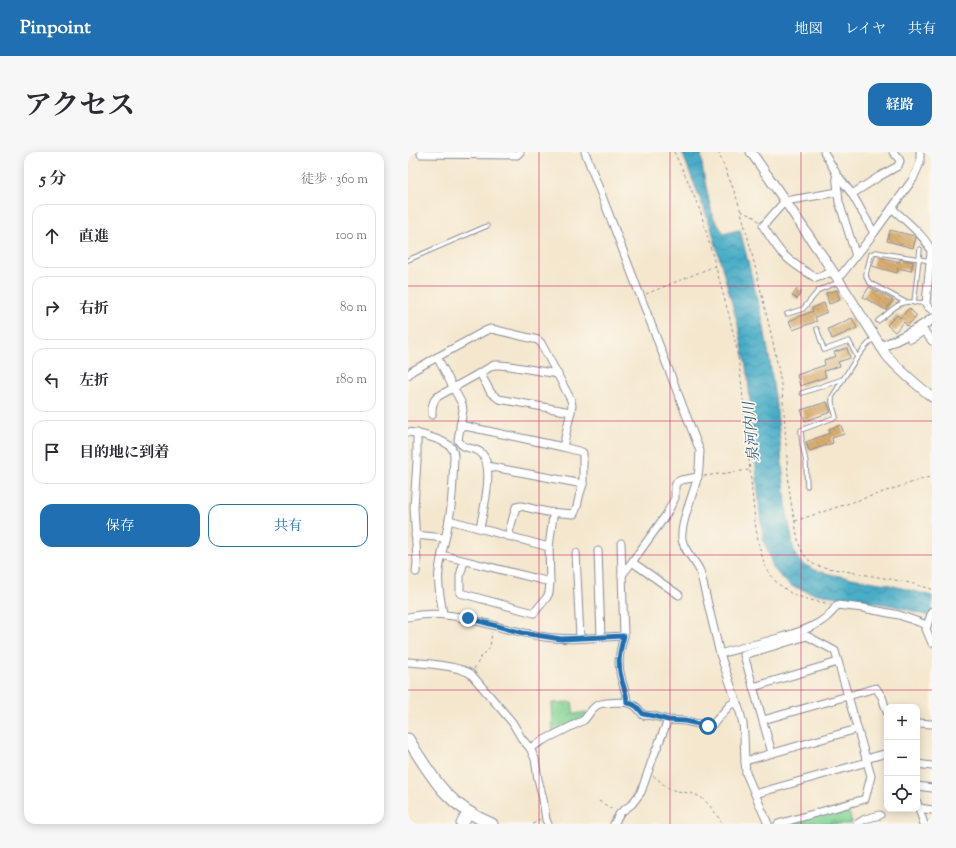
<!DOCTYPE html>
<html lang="ja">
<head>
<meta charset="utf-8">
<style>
	body { margin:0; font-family:"Sorts Mill Goudy","Noto Serif JP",serif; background:#f7f7f7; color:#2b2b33 }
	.controls { position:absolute; right:12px; bottom:12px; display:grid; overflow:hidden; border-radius:8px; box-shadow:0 2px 10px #0003 }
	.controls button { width:36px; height:36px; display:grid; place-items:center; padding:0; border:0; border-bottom:1px solid #e1e1e2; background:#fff; color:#2b2b33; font:20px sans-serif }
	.stop { position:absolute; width:12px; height:12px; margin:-9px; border:3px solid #1f6fb2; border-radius:50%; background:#fff }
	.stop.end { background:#1f6fb2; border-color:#fff; box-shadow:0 1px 4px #0008 }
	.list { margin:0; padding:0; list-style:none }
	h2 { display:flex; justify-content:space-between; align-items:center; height:52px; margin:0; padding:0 16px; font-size:17px }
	h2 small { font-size:13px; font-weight:400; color:#7c7c81 }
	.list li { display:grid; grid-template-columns:26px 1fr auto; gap:12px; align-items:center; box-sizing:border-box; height:64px; margin:0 8px 8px; padding:0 8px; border:1px solid #e1e1e2; border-radius:12px }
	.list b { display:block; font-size:15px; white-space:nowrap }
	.list em { font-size:13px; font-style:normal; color:#7c7c81 }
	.actions { display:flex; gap:8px; padding:12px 16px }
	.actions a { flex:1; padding:9px 0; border:1px solid #1f6fb2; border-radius:12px; text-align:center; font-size:14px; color:#1f6fb2 }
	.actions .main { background:#1f6fb2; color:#fff }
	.icon { flex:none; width:22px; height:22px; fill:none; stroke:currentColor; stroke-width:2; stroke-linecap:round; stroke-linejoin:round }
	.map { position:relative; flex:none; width:524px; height:672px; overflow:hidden; border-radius:12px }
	header { display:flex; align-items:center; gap:24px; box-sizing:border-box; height:56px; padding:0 20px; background:#1f6fb2; color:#fff }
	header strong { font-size:19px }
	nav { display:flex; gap:22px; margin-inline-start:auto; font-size:14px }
	.intro { display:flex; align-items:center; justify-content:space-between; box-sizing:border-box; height:96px; padding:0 24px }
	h1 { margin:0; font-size:28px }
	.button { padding:10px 18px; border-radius:12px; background:#1f6fb2; color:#fff; font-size:14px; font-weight:700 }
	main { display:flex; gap:24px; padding:0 24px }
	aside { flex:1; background:#fff; border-radius:12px; box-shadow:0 2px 10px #0003 }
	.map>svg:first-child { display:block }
	.park { fill:url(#park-crowns); stroke:#4d8078 }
	.water { fill:url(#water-waves); stroke:#326e92 }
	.building { fill:url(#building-back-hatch) }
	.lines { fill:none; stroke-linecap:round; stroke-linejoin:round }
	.service-casing { stroke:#888b96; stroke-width:5.5 }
	.minor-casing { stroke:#888b96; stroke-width:9 }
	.tertiary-casing { stroke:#888b96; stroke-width:11 }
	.primary-casing { stroke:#888b96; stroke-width:13 }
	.path { stroke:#888b96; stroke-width:1; stroke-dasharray:3 3; stroke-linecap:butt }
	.service { stroke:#fff; stroke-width:3.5 }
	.minor { stroke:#fff; stroke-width:7 }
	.tertiary { stroke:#fff; stroke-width:9 }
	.primary { stroke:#fff; stroke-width:11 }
	.route { stroke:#1f6fb2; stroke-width:5 }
	.grid { fill:none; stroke:#c2185b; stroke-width:1; stroke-opacity:0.55 }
	.labels { text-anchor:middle; stroke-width:3.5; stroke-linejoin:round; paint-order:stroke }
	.water-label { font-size:15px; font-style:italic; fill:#2b5b83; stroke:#fbf7ec }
</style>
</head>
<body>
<header>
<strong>Pinpoint</strong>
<nav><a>地図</a><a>レイヤ</a><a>共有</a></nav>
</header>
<div class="intro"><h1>アクセス</h1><a class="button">経路</a></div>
<main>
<aside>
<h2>5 分<small>徒歩 · 360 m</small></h2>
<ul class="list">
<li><svg class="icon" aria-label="ahead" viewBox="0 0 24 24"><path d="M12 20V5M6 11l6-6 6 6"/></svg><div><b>直進</b></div><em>100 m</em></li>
<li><svg class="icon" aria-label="right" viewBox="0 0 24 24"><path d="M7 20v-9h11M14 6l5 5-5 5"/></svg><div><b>右折</b></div><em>80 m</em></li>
<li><svg class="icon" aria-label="left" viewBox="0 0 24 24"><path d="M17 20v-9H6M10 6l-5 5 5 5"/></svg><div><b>左折</b></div><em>180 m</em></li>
<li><svg class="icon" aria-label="arrive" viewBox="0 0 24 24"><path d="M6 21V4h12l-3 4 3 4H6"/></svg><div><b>目的地に到着</b></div></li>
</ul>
<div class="actions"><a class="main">保存</a><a>共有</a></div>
</aside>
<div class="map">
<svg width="524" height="672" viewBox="0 0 524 672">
	<defs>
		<pattern id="park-crowns" width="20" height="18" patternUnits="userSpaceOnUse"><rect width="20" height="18" fill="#7fd193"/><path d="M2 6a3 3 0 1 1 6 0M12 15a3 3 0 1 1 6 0" fill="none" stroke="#67aa7b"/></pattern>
		<pattern id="water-waves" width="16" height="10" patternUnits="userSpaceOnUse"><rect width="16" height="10" fill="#48adc7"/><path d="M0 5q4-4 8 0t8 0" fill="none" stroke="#3b8da5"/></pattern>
		<pattern id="building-back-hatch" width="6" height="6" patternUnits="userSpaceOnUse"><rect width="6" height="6" fill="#daad6e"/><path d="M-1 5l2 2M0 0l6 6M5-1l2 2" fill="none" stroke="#b08d5e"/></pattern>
	</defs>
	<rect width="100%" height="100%" fill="#fbf7ec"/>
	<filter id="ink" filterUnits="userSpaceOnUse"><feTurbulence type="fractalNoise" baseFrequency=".025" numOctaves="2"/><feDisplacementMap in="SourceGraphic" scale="8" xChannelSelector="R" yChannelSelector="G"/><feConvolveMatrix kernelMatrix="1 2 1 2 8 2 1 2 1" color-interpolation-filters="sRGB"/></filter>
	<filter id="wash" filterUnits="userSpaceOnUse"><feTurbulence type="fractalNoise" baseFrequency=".012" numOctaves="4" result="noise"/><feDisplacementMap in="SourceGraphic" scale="16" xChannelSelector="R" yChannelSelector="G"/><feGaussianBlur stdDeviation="0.9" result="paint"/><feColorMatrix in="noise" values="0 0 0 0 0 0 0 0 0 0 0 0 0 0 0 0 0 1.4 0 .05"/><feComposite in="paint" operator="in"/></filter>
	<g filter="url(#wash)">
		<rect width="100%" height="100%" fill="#f4e7ce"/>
		<g class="park">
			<path d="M164 550 166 562 179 560 177 564 145 582 144 551Z"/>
			<path d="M439 654 444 670 443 672H378Z"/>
		</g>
		<path class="water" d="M274 0H282L287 4V0H293L295 19 301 49 305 65 316 82 326 79 332 78 355 170 361 204 369 260 379 362 384 387 386 399 389 406 397 413 409 419 426 423 478 432 524 444V465L487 454 405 441 383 434 374 426 366 417 356 389 353 372 340 225 330 173 303 75Z"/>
		<g id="blocks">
			<g class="building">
				<path d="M482 78 506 84 508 86 505 96 479 89Z"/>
				<path d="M467 104 492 110V107L505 110 503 119 490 116 489 121 464 114Z"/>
				<path d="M461 135 485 148 478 158 455 145Z"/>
				<path d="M390 136 394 139 389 147 384 144Z"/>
				<path d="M429 138 432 148 421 152 418 141Z"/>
				<path d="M416 151 419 160 407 165 409 169 385 178 381 169 405 159 404 156Z"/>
				<path d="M501 156 509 164 499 174 496 170 487 180 479 173 489 163 492 166Z"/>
				<path d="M444 166 449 176 424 187 420 177Z"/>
				<path d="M439 196 442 206 430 210 432 214 416 219 418 225 392 234 389 223 417 213 416 208 428 204 426 200Z"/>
				<path d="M419 250 423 260 397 269 393 258Z"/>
				<path d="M433 273 436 282 424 286 425 291 401 299 398 290 422 281 421 277Z"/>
			</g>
		</g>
	</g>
	<g filter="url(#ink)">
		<use href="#blocks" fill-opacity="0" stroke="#888b96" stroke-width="1"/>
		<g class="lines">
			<defs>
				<g id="service">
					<path d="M0 108 79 74"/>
					<path d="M497 150 462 131C459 128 458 126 458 122L463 102 468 100C486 104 504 105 522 109"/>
					<path d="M506 151 512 97"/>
					<path d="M379 162 395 157 411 138 431 130"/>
					<path d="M470 169C480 162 489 150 501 150 507 150 512 151 518 151"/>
					<path d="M409 177 416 198 441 189 449 205"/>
					<path d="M394 241 435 227"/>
					<path d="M399 334 398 310 394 292 393 278 428 265 424 251V245C437 225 448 203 466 186"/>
				</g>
				<g id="minor">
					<path d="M13 0V2L109 3 112 0"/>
					<path d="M177 0 292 299C291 308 292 318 289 327 285 343 272 372 274 387 275 398 287 408 292 419L312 502 332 560 335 572 336 583 337 609 338 621 360 672"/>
					<path d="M416 0 428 21 444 42 466 81"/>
					<path d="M428 21 431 50 448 104"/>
					<path d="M444 42 472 24 490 14 492 9 491 7 485 0"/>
					<path d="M484 56C494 66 521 87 523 100L518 151 519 154 524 158"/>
					<path d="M424 120 408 126C397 119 386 113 377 104 368 96 362 84 355 74L377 49 430 40"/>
					<path d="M430 127 466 81 505 27 512 11V0"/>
					<path d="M500 182 503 187 516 179 524 189"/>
					<path d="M29 205 54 252 55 258 50 288C56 299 64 294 72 300 88 311 75 360 72 376"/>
					<path d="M72 221 83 241 91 247 163 260"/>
					<path d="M0 223 4 219 77 179 82 177 88 178 130 188 133 191 163 248 164 254 155 295"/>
					<path d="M24 263C24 256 24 250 29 245L86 213H91L102 214 150 222"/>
					<path d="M52 273 155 295 174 300 175 301V332L171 345 169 355 166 362 139 360 113 354 108 355 100 384"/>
					<path d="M0 280C10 281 37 288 43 295 45 298 46 300 46 304 45 325 45 347 41 368 38 385 33 402 31 419 29 433 33 448 35 462"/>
					<path d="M79 314 175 332"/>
					<path d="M41 368 141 395"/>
					<path d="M7 383 37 386"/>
					<path d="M190 399 193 485"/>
					<path d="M168 401 172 486"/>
					<path d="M34 403 142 430"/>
					<path d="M56 409 52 424V441L126 461 139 445 141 441 142 430 141 395 145 364 147 361"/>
					<path d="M224 410 271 443"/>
					<path d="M8 420 9 410 6 355 9 309V281"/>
					<path d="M214 423 224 410 258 363 267 346V334L269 330 273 328 290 325"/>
					<path d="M524 459 518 477 524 491"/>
					<path d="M0 465C33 457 64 468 95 476 109 479 123 483 137 485 163 489 190 485 216 484L213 391"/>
					<path d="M216 484C211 502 209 511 214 529 216 536 219 543 219 551"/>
					<path d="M312 502C328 497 344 493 360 489 383 482 416 476 429 453L455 456 491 463 519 473"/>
					<path d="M0 510C15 511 52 514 63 522L104 570 114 587 122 596 127 607 130 627 135 647 138 668 140 672"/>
					<path d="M345 535 430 510"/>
					<path d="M355 568 468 536 474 545 479 560"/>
					<path d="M509 572 510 571 524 572"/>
					<path d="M122 596 136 588 176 568C180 564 183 557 188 554 192 550 219 549 224 552 229 554 232 559 235 563L246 564 260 568 277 569 300 574 305 572 322 553 328 549"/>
					<path d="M458 607 479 601"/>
					<path d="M337 609 449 577"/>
					<path d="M509 612 524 614"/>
					<path d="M509 634 524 636"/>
					<path d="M347 642 459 610 427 499 399 484 336 503 364 601"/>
					<path d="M509 650 516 672"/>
					<path d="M511 656 524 658"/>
					<path d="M206 672 212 661 224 652 233 640 246 603 260 568"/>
					<path d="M370 672 457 647 463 624 459 610"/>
					<path d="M449 672 457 667 472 663"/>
				</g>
				<g id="tertiary">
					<path d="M343 0 377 49 430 127 479 204C493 220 508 232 524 245"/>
					<path d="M473 195C491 187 508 179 524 167"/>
				</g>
				<g id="primary">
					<path d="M0 587C24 625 39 654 84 672"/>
					<path d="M54 672 60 661"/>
				</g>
			</defs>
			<use href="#service" class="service-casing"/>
			<use href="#minor" class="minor-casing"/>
			<use href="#tertiary" class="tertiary-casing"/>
			<use href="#primary" class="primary-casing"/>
			<g class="path">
				<path d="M266 0 279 27 293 61 322 167 329 198 333 227 347 370 351 393 357 415 369 431 384 442 402 448 423 452"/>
				<path d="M310 0C318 19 327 39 333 60 341 89 348 118 355 148 362 178 370 209 374 240 378 274 378 309 382 343 383 352 385 361 387 370 390 389 391 404 409 414L498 430 524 437"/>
				<path d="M333 59 348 66 351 70"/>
				<path d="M238 142 307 114"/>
				<path d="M296 324 341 318"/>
				<path d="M387 369 524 324"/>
				<path d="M66 517 73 505 82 496 84 480"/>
				<path d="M245 624C251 627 255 633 260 636 269 640 279 640 288 643 299 647 308 662 314 671V672"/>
				<path d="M191 649 206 658"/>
				<path d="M125 672 132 667"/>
			</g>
			<use href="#service" class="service"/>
			<use href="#minor" class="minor"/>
			<use href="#tertiary" class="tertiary"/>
			<use href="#primary" class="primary"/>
		</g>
	</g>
	<g class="lines" filter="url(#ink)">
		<path class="route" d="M60 466 115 481 153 487 216 484C211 502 209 511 214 529 216 536 219 543 219 551 227 551 231 557 235 562L246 564 260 568 277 569 300 574"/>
	</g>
	<path class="grid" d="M131 0V672M262 0V672M393 0V672M0 134H524M0 269H524M0 403H524M0 538H524"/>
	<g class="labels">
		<g class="water-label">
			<text transform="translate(343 280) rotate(-95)" y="5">泉河内川</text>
		</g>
	</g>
</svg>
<div class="controls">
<button>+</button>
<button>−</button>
<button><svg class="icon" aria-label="locate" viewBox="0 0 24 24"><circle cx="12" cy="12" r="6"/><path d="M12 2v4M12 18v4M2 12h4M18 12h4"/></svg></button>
</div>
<div class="stop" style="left:300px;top:574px"></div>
<div class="stop end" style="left:60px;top:466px"></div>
</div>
</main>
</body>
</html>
